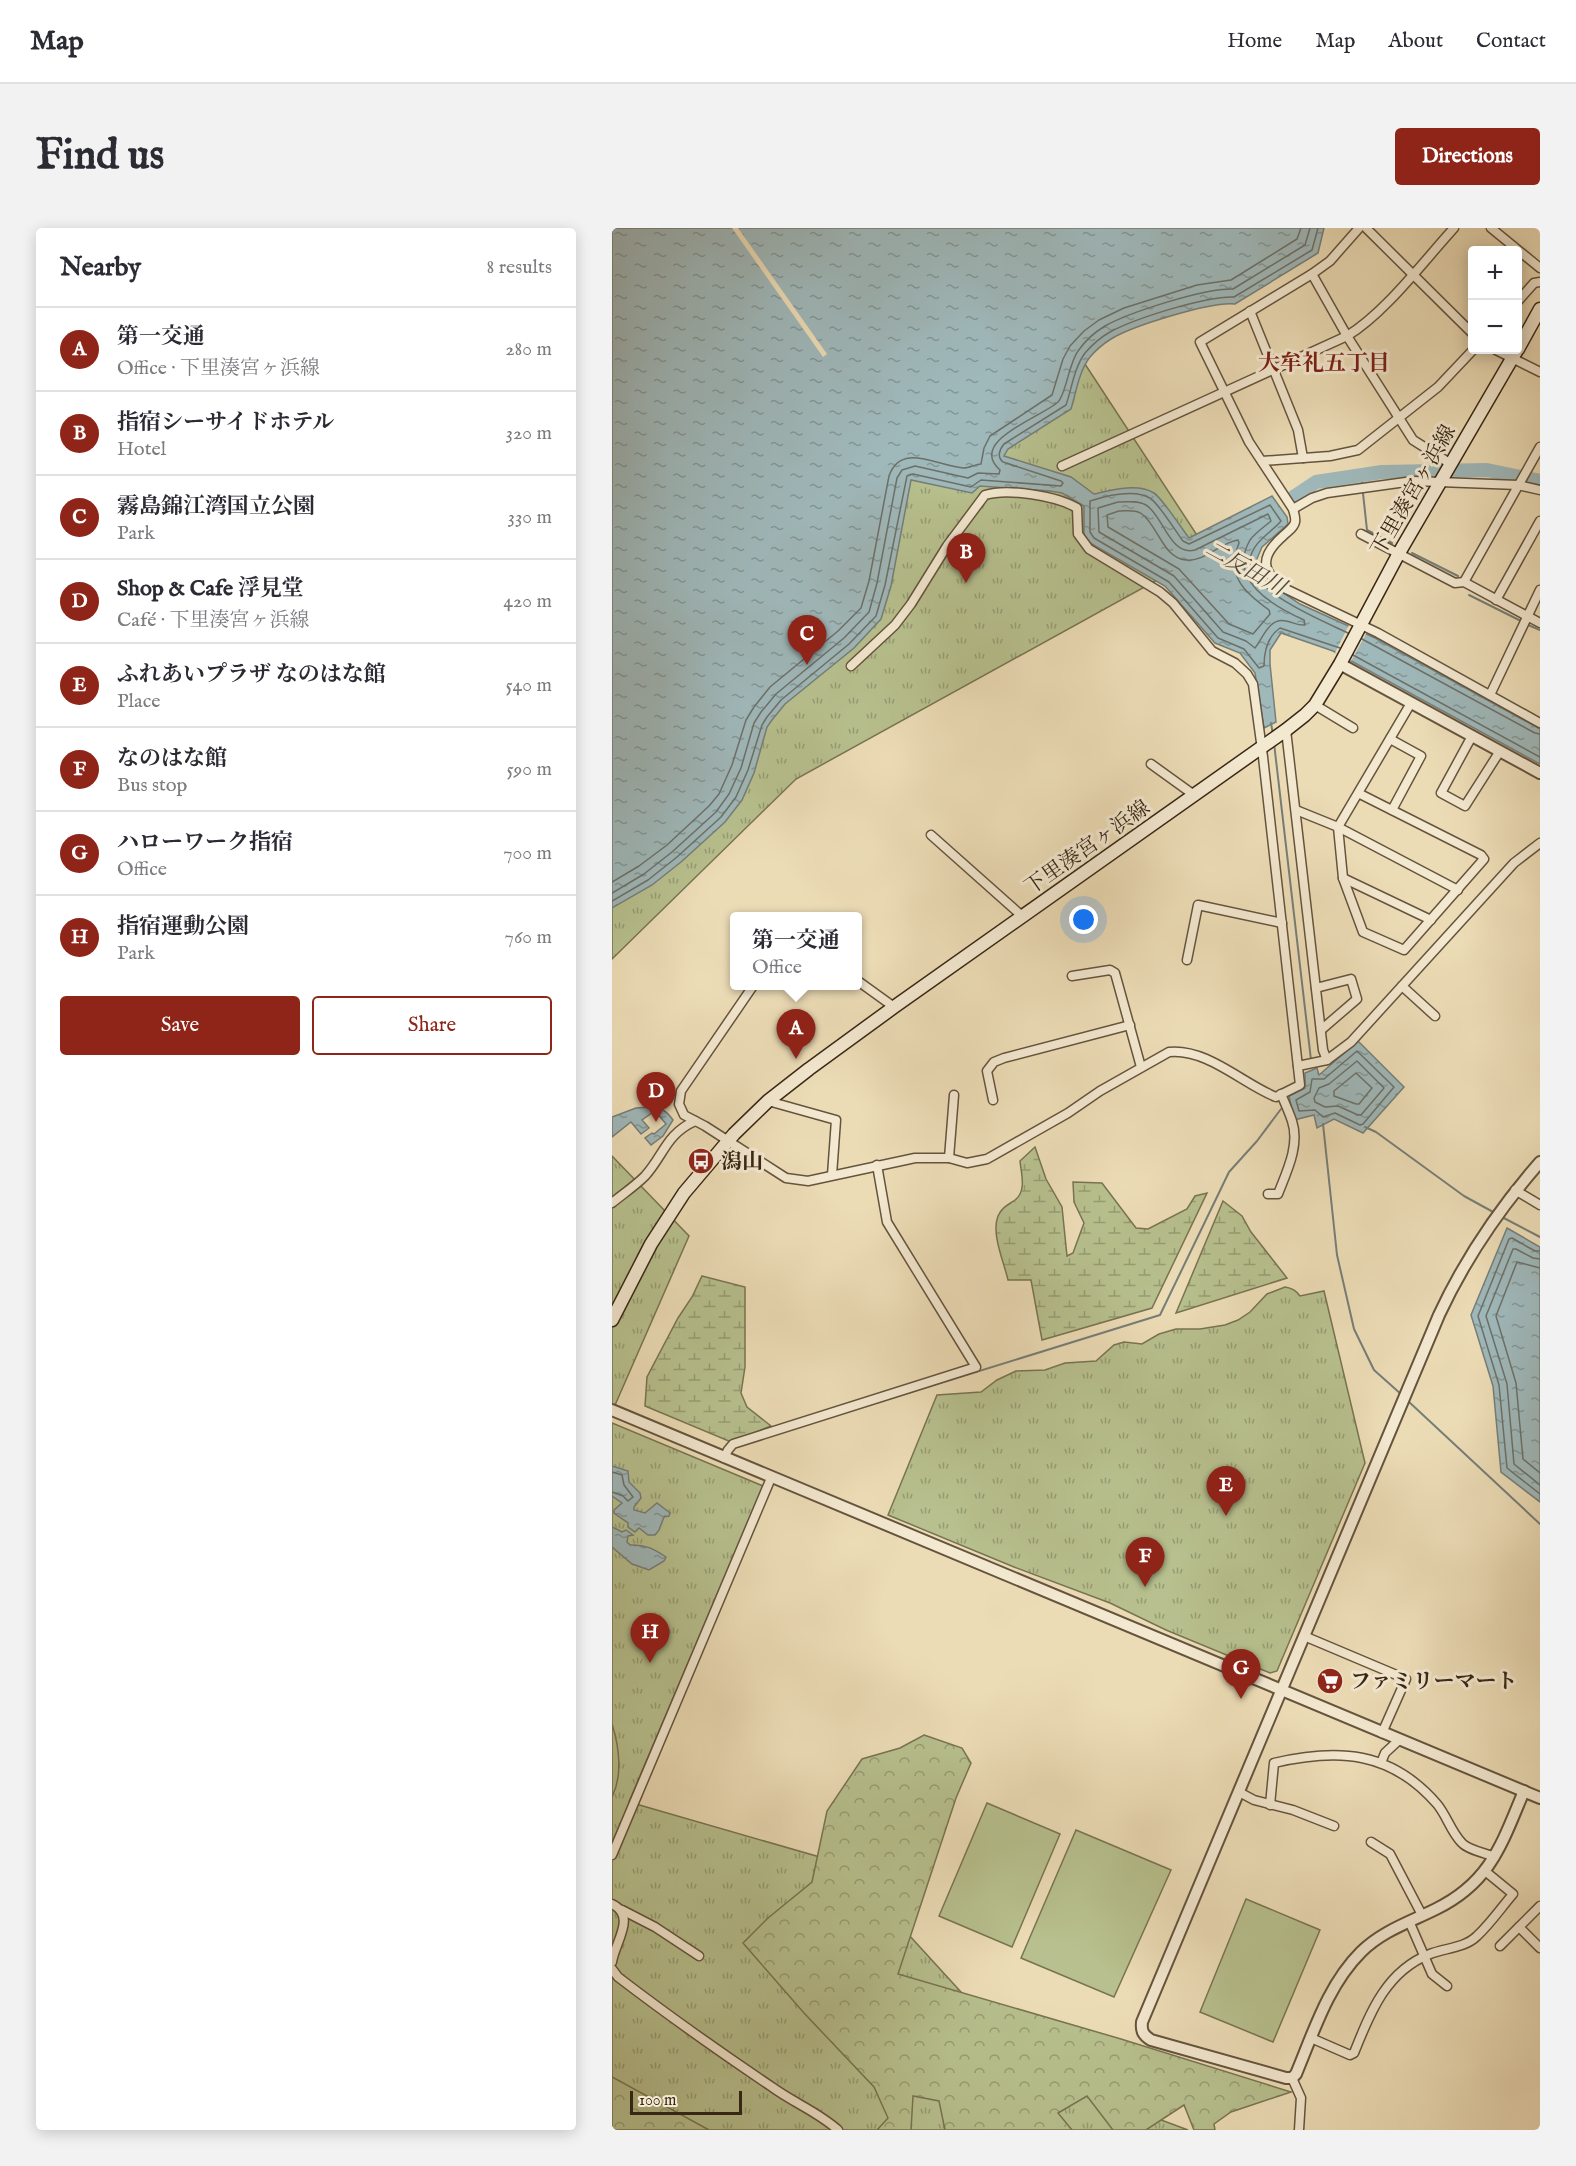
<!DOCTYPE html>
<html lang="en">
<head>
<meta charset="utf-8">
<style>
	body { margin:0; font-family:"IM FELL English","Noto Serif JP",serif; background:#f2f2f3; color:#2b2b33 }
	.controls { position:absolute; right:18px; top:18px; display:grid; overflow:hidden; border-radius:6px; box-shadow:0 3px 15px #0003 }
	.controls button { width:54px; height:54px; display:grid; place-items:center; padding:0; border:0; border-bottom:2px solid #e1e1e2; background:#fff; color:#2b2b33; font:30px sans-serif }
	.scale { position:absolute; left:18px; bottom:15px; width:112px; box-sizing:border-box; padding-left:6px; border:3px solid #382715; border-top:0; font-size:16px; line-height:21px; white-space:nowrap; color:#382715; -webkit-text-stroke:4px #f3e8d0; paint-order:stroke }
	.you { position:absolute; left:472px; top:692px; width:21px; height:21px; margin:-15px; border:4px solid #fff; border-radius:50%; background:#1a73e8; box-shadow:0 0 0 9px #1a73e833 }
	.badge { display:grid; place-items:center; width:39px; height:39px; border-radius:50%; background:#8f2418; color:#fff; font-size:20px; font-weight:700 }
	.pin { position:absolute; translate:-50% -50px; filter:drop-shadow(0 2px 3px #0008) }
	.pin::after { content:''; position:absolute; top:32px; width:21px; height:18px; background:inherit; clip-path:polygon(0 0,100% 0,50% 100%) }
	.popup { position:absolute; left:118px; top:684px; width:132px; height:78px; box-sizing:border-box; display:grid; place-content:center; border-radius:6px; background:#fff; filter:drop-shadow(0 2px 4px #0005); font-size:20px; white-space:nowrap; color:#7c7c81 }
	.popup b { font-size:22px; color:#2b2b33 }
	.popup::after { content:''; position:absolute; left:50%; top:100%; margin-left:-12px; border:12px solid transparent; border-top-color:#fff }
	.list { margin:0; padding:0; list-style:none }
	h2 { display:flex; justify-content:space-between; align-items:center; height:78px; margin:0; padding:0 24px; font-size:26px }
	h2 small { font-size:20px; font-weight:400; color:#7c7c81 }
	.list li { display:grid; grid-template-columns:39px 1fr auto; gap:18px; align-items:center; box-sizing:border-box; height:84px; padding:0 24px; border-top:2px solid #e1e1e2 }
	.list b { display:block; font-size:22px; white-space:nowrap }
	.list p { margin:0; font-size:20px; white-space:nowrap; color:#7c7c81 }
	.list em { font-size:20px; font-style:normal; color:#7c7c81 }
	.actions { display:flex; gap:12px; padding:18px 24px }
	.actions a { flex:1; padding:14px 0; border:2px solid #8f2418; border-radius:6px; text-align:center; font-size:21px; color:#8f2418 }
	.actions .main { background:#8f2418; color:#fff }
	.map { position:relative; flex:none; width:928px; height:1902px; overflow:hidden; border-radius:6px }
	header { display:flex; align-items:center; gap:36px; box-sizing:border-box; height:84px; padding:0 30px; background:#fff; border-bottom:2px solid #e1e1e2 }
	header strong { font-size:28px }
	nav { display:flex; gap:33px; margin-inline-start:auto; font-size:21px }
	.intro { display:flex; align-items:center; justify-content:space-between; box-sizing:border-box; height:144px; padding:0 36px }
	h1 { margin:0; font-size:42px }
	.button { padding:15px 27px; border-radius:6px; background:#8f2418; color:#fff; font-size:21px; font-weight:700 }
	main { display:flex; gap:36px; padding:0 36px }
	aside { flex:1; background:#fff; border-radius:6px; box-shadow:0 3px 15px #0003 }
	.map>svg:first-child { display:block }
	.grass { fill:url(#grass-tufts); stroke:#787452; stroke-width:1.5 }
	.forest { fill:url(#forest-crowns); stroke:#787452; stroke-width:1.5 }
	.wetland { fill:url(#wetland-marsh); stroke:#787452; stroke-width:1.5 }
	.pitch { fill:#b7c08e; stroke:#787452; stroke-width:1.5 }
	.water { fill:url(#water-ripples); stroke:#767e78; stroke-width:1.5 }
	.pier { fill:#ecdcb6 }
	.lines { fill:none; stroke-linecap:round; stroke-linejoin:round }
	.shore { stroke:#6c7068; stroke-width:1.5 }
	.stream { stroke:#767e78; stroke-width:2 }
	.river { stroke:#9fb8ba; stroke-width:14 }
	.minor-casing { stroke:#65543d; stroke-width:11 }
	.tertiary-casing { stroke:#65543d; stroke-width:14 }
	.secondary-casing { stroke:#382715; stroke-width:15 }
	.minor { stroke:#f3e8d0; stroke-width:8 }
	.tertiary { stroke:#f3e8d0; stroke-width:10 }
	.secondary { stroke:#f3e8d0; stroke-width:12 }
	.labels { text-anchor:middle; stroke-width:6; stroke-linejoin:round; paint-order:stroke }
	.street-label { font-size:21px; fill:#382715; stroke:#f3e8d0 }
	.poi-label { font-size:21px; font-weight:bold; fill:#382715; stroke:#f3e8d0; text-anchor:start }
	.neighbourhood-label { font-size:22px; font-weight:bold; fill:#7a1f14; stroke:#f3e8d0 }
	.water-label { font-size:22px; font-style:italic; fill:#524b3e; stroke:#f3e8d0 }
</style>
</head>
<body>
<header>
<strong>Map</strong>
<nav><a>Home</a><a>Map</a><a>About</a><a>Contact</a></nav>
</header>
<div class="intro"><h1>Find us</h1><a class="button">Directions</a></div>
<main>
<aside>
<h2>Nearby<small>8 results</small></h2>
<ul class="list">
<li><span class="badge">A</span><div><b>第一交通</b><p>Office · 下里湊宮ヶ浜線</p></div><em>280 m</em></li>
<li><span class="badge">B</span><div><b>指宿シーサイドホテル</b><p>Hotel</p></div><em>320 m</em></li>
<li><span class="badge">C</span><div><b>霧島錦江湾国立公園</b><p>Park</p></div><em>330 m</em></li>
<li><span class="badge">D</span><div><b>Shop &amp; Cafe 浮見堂</b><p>Café · 下里湊宮ヶ浜線</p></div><em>420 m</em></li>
<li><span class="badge">E</span><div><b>ふれあいプラザ なのはな館</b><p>Place</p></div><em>540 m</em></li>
<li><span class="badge">F</span><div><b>なのはな館</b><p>Bus stop</p></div><em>590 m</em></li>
<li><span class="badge">G</span><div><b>ハローワーク指宿</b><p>Office</p></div><em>700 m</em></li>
<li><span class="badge">H</span><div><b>指宿運動公園</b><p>Park</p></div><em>760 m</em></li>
</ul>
<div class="actions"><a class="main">Save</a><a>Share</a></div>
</aside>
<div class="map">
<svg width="928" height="1902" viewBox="0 0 928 1902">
	<defs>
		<pattern id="grass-tufts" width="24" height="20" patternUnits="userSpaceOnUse" patternTransform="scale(1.5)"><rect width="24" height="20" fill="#b7c08e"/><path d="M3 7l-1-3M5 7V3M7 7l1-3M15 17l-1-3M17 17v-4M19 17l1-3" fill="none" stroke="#969c73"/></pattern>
		<pattern id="forest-crowns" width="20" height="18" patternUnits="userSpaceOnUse" patternTransform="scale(1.5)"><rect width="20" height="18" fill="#b7c08e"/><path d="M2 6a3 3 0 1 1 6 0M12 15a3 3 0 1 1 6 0" fill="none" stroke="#969c73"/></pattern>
		<pattern id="wetland-marsh" width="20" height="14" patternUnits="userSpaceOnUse" patternTransform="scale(1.5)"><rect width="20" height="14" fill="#b7c08e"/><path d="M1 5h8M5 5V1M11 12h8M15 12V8" fill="none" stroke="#969c73"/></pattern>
		<pattern id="water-ripples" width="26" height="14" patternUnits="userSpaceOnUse" patternTransform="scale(1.5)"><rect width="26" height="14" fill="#9fb8ba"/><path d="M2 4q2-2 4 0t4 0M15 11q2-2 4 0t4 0" fill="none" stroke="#839696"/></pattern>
	</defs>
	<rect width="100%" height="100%" fill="#ecdcb6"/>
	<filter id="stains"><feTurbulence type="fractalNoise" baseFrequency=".00333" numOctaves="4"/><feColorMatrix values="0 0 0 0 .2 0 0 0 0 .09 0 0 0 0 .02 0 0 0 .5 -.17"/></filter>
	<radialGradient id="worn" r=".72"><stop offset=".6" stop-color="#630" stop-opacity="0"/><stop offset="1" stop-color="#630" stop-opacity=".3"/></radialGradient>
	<g class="grass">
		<path d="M0 0 471 133 596 324 184 551 0 731Z"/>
		<path d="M0 928 77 1008 0 1184Z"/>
		<path d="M673 1059C680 1060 684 1062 688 1068L712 1063 753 1235 665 1443 658 1445 554 1402 498 1375 402 1339 276 1287 325 1167 369 1164 385 1152 404 1143 433 1142 453 1135 484 1133 502 1117 512 1114 530 1116 547 1106 564 1101H588L613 1097 626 1092 638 1084 655 1066Z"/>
		<path d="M0 1195 151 1258 17 1574 232 1636 423 1845 576 1902H0Z"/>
	</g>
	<g class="forest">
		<path d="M312 1507 350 1520 359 1535 344 1570 286 1746 509 1811 679 1864 619 1884 602 1896 603 1902H582L572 1877 534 1902H501L475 1868 446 1885 460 1902H333L327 1873 301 1868 299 1902H265L276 1890 262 1859 192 1785 131 1715 156 1690 200 1654 215 1583 250 1531 288 1520Z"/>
		<path d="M0 1849 97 1902H0Z"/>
	</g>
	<g class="wetland">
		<path d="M423 919 434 951 450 979 455 1028 461 1025 472 995 462 974 461 954 490 955 524 1000 536 1001 575 981 583 968 595 965 540 1080 430 1112 419 1052H396C392 1034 379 1006 386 988 390 979 396 977 403 972 415 963 409 945 408 933Z"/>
		<path d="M611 973 630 988 639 1004 675 1050 564 1085Z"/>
		<path d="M90 1048 133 1059V1139L129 1165 135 1179 159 1198 119 1214 33 1178 35 1149 66 1090 80 1069Z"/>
	</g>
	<g class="pitch">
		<path d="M0 1496C7 1518 11 1547 0 1569Z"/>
		<path d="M375 1575 448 1606 400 1719 327 1688Z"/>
		<path d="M464 1602 559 1642 502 1769 409 1730Z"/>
		<path d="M634 1671 708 1702 661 1814 588 1784Z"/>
	</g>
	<g class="water">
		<path d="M0 0H712L706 25 623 76C600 73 520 98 499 111 491 116 484 122 478 129 467 143 464 165 459 181L396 221 392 228 459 249 482 266C500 262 525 255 542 265 550 270 570 301 577 310L660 268 675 289 676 296 650 319 644 333 651 351 688 376 763 410 928 501V536L721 423 669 405 658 422V436L664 494 652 500 643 445 628 425 603 415 553 358 478 315 472 307V278L450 265 438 263 368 258 360 265 299 252 279 358 269 391 242 420 173 476 160 492 155 499 142 545 130 572 113 594 69 634 40 657 0 680Z"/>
		<path d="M746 813 792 859 751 905 722 891 705 900 702 887 682 892 677 868 693 860V845L705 840 707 847Z"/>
		<path d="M37 879C48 879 54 882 61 892L51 908 39 917 33 910 40 905 42 906 54 896 43 883 30 892 37 900 29 906 19 894 0 909V889L24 880Z"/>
		<path d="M895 1000 928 1019V1274L889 1244 881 1158 859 1087Z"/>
		<path d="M0 1238 16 1243 17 1254 28 1265 29 1270 22 1279V1282L33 1285 45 1275 58 1285 57 1288 52 1289 47 1302 43 1307H36L27 1300 23 1304 16 1299V1295L2 1285V1282L10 1275 0 1268Z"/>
		<path d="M0 1299 10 1304 14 1302 21 1307 16 1308 15 1314 18 1317C33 1316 42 1321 54 1329L52 1333 37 1342 20 1336 0 1319Z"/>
	</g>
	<g class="pier">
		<path d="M120 0H126L215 126 211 129Z"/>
		<path d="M738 395 755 404 739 433 723 425Z"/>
	</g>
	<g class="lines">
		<g class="shore">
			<path d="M506 274C515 274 526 272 534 277 551 287 558 329 583 322L656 286 659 293C652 299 643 305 638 312 615 352 661 378 692 392L693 397C686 398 681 394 674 393 657 389 651 410 643 420L634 413 611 404 562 348 487 304 486 280Z"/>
			<path d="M507 283C514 283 524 281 530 286 546 298 551 330 574 332 593 334 609 314 626 312L627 315C614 348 632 364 657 382L658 386 641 406 617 396 567 341 496 299 495 287Z"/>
			<path d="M750 411 923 505 928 506"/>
			<path d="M728 420 668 400C655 409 652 423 652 438L647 440 632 421 606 410 557 354 482 310 478 304V273C494 268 523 260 539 271 547 276 564 304 571 313L577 316 658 277 669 293C659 305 640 314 638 332 636 363 713 394 736 405"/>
			<path d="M741 427 928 529"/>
			<path d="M0 654 27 638 55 617 97 578 107 566 120 537 134 492 142 479 158 459 226 403 249 380 257 353 277 248C289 213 327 239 352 240 357 240 364 236 369 236L372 220 378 208 440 167 451 131 458 118 472 103 487 92 512 80 585 57 619 52 685 11 689 0"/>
			<path d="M0 665 32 646 60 624 104 584 117 566 129 540 142 495 149 484 164 466 232 410 257 384 265 355 285 250 290 242 303 238 356 250 366 245 387 246 388 242C355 213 430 189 446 174 454 166 457 135 466 123 473 113 483 104 493 98 518 84 593 60 621 61L693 17 698 0"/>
			<path d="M0 673 36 652 65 629 109 589 124 569 136 542 150 497 155 489 169 472 237 416 264 388 273 357 295 248 301 246 359 259 369 252 449 258 451 255 449 253 391 234C385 229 387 222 392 216L454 177C460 160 462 140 473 125 480 117 489 109 498 104 524 90 594 68 622 69L700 22 706 0"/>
			<path d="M745 823 782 859 751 896 748 897 723 885 711 889 703 882 687 883 684 872 698 864 700 851H712Z"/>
			<path d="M745 833 772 860 749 887H746L726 878 713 879 703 874 702 870 707 860 717 856Z"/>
			<path d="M744 845 760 860 747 876H744L722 868V863Z"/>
			<path d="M928 1023H923L900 1010 897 1011 866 1088 887 1157 895 1240 928 1266"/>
			<path d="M928 1031 921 1030 904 1021H901L874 1088 895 1156 902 1236 928 1257"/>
			<path d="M928 1040 905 1034 884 1088 904 1155 911 1231 928 1245"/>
			<path d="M0 1244 10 1247 12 1257 21 1269 16 1273 11 1268 0 1264"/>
		</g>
		<g class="stream">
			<path d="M749 247 755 302 780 315"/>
			<path d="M800 325 846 348"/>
			<path d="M857 367 909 393"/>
			<path d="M914 396 928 402"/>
			<path d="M659 495 661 507"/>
			<path d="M662 515 699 832"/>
			<path d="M711 896 725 1027 742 1101 762 1142 790 1167"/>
			<path d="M753 899 764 904 852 968 883 985"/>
			<path d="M888 988 928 1009"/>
			<path d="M796 1173 928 1296"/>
			<path d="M264 1175 548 1087 617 944 645 913 669 881"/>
		</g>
		<path class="river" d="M680 270 704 254 770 244 875 242 928 253"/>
		<defs>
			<g id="minor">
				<path d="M747 0 718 33 700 46 588 114 637 214 681 281C682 285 684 290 683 294 682 300 675 304 671 308 647 329 649 344 674 361L766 405 928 495"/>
				<path d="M754 0 861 106"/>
				<path d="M879 0 928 40"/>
				<path d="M700 46 735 108 801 212 839 236"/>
				<path d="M906 73 922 55 928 54"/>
				<path d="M638 83 686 202 691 230"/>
				<path d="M884 122 928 144"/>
				<path d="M650 233 718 228 746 222 826 159 861 122"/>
				<path d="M450 238 735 108C773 85 811 34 842 0"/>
				<path d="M681 281 700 270 715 265 801 253 906 257 928 262"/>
				<path d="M749 306 843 355 852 354 928 395"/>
				<path d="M852 354 928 219"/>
				<path d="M884 372 928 293"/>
				<path d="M878 467 928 362"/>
				<path d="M703 477 741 500"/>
				<path d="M674 502 711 822 715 832"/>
				<path d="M860 508 829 565 853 578 888 523"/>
				<path d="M778 511 809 528 780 582"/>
				<path d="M539 536 582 567"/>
				<path d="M746 565 869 627 872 631 792 722 751 704 731 650 726 599 799 475"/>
				<path d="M684 582 726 599 846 662"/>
				<path d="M319 607 410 688"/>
				<path d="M731 650 819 692"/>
				<path d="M575 732 586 677 670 695"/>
				<path d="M460 748 498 742 503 745 529 839"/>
				<path d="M246 753 282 779"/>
				<path d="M141 758 69 863 67 876 72 887 93 898 174 950 196 953 303 930H337L355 935 375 931 456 885 488 863 557 824C595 820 631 856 664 869L688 857 651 529 641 456 635 446 623 435 600 423 561 375 548 364 477 321 466 306 465 280C445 268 396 260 373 267L335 318 299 376 283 397 239 438"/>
				<path d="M790 758 823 788"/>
				<path d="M704 760 739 751 745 771 709 802"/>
				<path d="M686 838 715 832 739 814 902 635 928 615"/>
				<path d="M381 872 375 843 382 834 392 830 518 797"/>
				<path d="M156 873 224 892 220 947"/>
				<path d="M337 930 342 867"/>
				<path d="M903 962 928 977"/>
				<path d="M656 966H666C675 943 688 917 680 893 677 884 673 875 669 866"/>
				<path d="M0 975C11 966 23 958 33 948 52 927 54 906 83 893"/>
				<path d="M112 1230 116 1222 121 1216 364 1139 275 994 265 937"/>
				<path d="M692 1408 794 1451 770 1505"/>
				<path d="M769 1535 773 1525 787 1512"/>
				<path d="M627 1564 642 1572 681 1582 722 1598"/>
				<path d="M658 1577 662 1535C726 1520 779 1523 825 1576 835 1588 839 1604 850 1615 856 1622 874 1625 883 1629"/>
				<path d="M759 1614 778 1626 810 1687"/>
				<path d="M0 1627 159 1250"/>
				<path d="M0 1676C25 1688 3 1714 0 1734"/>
				<path d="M10 1682 43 1699 87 1728"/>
				<path d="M797 1693 820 1746 835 1758"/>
				<path d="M907 1699 928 1720"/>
				<path d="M888 1718 928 1678"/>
				<path d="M0 1741 6 1749C57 1788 108 1824 160 1859 182 1875 206 1884 226 1902"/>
				<path d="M699 1810 738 1827 742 1825C758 1785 774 1743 818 1726 833 1720 853 1720 865 1708 878 1696 889 1680 901 1666L873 1643"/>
				<path d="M680 1850 689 1870 687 1902"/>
			</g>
			<g id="tertiary">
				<path d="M728 436 928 545"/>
				<path d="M0 1182 928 1570"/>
				<path d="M912 1563C890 1615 879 1654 824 1681 798 1694 770 1703 749 1724 716 1757 702 1803 684 1846L680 1850H674L539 1812C531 1807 529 1803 530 1794L827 1087C853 1031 887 981 928 934"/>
			</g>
			<g id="secondary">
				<path d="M906 121 928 81"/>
				<path d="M0 1092 39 1016 72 965 122 906 156 873 197 841 282 779 674 502 693 487 703 477 728 436 787 325 905 122"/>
			</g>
		</defs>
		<use href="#minor" class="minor-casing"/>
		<use href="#tertiary" class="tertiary-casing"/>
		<use href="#secondary" class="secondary-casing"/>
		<use href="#minor" class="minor"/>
		<use href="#tertiary" class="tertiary"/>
		<use href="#secondary" class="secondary"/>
	</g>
	<defs>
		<symbol id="bus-disc" viewBox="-11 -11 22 22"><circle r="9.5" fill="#8f2418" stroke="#f3e8d0"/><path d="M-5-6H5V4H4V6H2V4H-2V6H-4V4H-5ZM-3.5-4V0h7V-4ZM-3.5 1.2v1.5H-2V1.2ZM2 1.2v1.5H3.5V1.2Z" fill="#fff"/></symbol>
		<symbol id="supermarket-disc" viewBox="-11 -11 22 22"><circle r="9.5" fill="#8f2418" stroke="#f3e8d0"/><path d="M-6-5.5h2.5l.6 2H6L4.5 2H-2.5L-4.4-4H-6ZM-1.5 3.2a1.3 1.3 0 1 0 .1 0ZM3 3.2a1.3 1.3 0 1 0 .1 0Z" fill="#fff"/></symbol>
	</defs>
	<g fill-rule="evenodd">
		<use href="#bus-disc" x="74" y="918" width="30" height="30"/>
		<use href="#supermarket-disc" x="703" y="1438" width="30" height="30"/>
	</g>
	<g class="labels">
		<g class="street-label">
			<text transform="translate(801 262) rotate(-60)" y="7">下里湊宮ヶ浜線</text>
			<text transform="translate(475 619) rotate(-35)" y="7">下里湊宮ヶ浜線</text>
		</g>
		<g class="poi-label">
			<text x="109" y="940">潟山</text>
			<text x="738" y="1460">ファミリーマート</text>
		</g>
		<g class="neighbourhood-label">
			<text x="712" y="142">大牟礼五丁目</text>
		</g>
		<g class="water-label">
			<text transform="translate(634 339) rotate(29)" y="8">二反田川</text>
		</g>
	</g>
	<rect width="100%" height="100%" filter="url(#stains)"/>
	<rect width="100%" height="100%" fill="url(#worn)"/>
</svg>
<div class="controls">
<button>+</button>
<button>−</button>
</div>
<div class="scale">100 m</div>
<div class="you"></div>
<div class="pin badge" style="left:184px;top:831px">A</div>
<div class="popup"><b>第一交通</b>Office</div>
<div class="pin badge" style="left:354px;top:355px">B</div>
<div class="pin badge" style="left:195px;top:437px">C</div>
<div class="pin badge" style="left:44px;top:894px">D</div>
<div class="pin badge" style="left:614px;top:1288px">E</div>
<div class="pin badge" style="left:533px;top:1359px">F</div>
<div class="pin badge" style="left:629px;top:1471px">G</div>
<div class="pin badge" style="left:38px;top:1435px">H</div>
</div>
</main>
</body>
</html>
